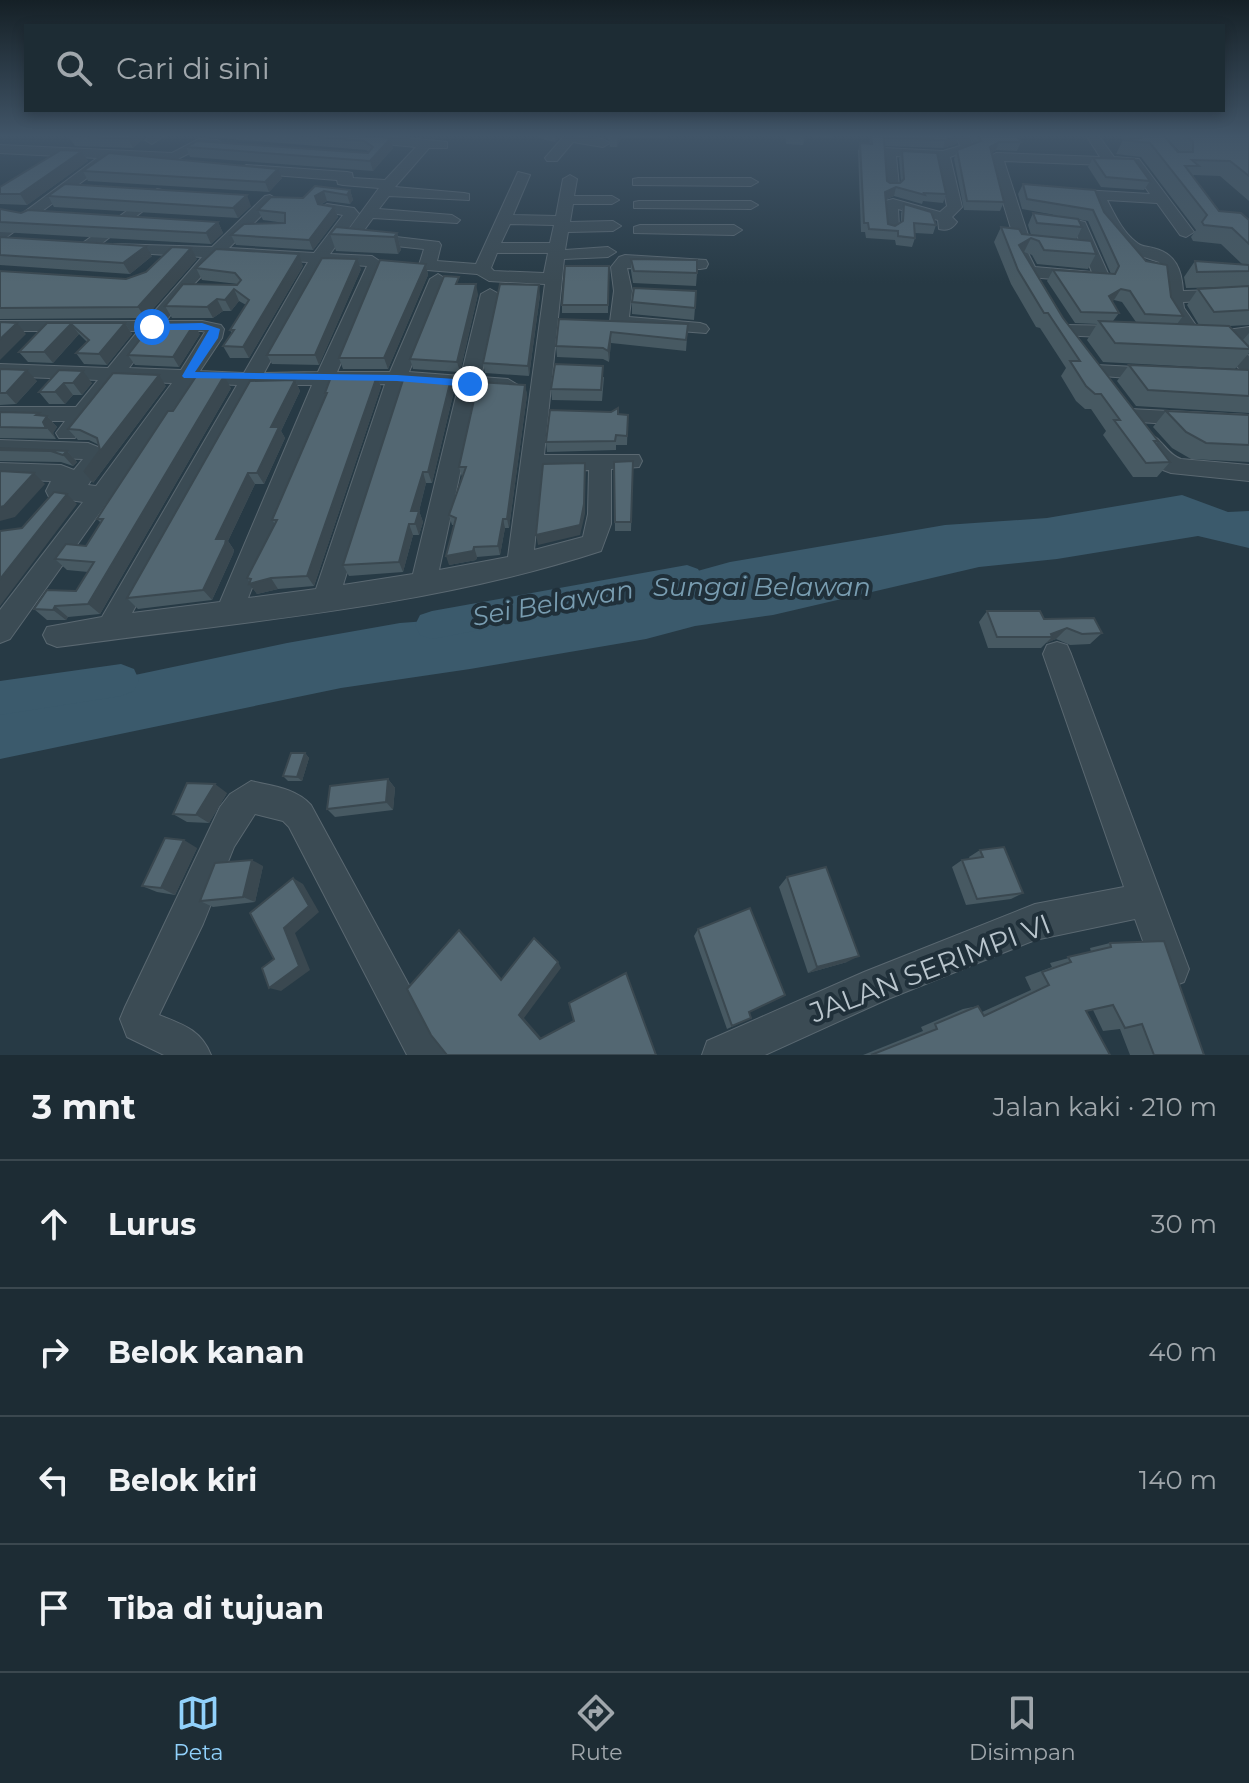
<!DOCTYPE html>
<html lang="id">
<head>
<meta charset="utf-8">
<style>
	body { margin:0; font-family:Montserrat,sans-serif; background:#2a3840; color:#f1f3f6 }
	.stop { position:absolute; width:24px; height:24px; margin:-18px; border:6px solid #1a73e8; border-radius:50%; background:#fff }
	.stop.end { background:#1a73e8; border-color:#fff; box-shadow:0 2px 8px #0008 }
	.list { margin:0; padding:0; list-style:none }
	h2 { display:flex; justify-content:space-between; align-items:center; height:104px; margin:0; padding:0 32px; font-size:34px }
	h2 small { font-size:26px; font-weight:400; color:#a0a7ac }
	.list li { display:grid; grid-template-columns:52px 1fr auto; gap:24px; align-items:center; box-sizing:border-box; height:128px; padding:0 32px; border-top:2px solid #3b484f }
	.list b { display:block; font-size:30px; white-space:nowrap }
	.list em { font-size:26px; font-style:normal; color:#a0a7ac }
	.icon { flex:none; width:44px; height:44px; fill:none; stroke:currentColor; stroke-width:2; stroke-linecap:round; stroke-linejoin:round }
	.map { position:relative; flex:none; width:1249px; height:1055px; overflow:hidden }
	.search { position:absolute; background:#1d2c34; box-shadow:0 4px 12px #0003; left:24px; right:24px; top:24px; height:88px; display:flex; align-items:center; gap:20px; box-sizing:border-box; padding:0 28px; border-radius:0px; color:#a0a7ac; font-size:30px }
	.sheet { height:616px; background:#1d2c34 }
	nav { display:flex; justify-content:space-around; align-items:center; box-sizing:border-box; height:112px; border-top:2px solid #3b484f; background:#1d2c34; font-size:22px; color:#a0a7ac }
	nav a { display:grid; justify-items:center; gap:4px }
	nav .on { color:#91d1fb }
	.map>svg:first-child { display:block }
	.water { fill:#3b5a6c }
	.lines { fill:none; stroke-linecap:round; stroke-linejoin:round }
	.river { fill:#3b5a6c; fill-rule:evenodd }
	.minor-casing { stroke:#5a6871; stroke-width:2 }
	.minor { fill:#3b4b54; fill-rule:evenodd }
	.wall { fill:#475962; fill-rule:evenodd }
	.shaded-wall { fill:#3a4850 }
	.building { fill:#536772; stroke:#3a4850; stroke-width:2 }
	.route { fill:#1a73e8 }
	.labels { text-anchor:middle; stroke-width:8; stroke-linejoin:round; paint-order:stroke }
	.water-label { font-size:26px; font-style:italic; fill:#799db1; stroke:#20303a }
	.near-street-label { font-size:28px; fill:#b9c5cd; stroke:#20303a }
</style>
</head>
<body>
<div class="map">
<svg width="1249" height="1055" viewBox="0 0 1249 1055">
	<rect width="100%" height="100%" fill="#273a45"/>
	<path class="water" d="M1182 495 1228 512 1249 511V548L1198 536 1057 559 979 567 773 615 695 626 646 639 470 669 341 688 0 759V697L40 695 287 643 400 623 481 617 558 605 636 588 730 562 945 525 1047 518Z"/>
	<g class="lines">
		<g class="river">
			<path d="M687 565 698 569 703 578 698 587 687 591 432 639 420 635 415 625 420 615 432 611Z"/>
			<path d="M121 664 134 669 139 680 134 691 121 696 0 715V681Z"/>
		</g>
		<defs>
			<g id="minor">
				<path d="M151 135H165L152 144 145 140Z"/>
				<path d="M326 135H375L447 142V148H429L395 187 464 193 469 194V200L389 196 379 209 452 215 460 220 457 223 373 218 362 233 439 242 441 245 437 261 476 264 518 172 530 175 513 215 556 216 563 179 570 175 577 179 574 196H612L619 200 612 204H573L570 222 613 221 621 226 613 231 568 232 565 250 608 247 616 252 608 257 564 259 544 455H639L642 461 639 467 611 469V524L601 551C428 608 237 622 57 647L47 643 43 635 47 627 102 617 237 385 192 383 10 639 0 643V610L83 502 49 497 46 491 51 481 0 479V463L61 465 74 470 83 459 0 456V440L88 443 103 449 106 459 88 485 96 486 172 383 119 381 75 438H59L56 433 65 421H0V407H76L98 380 0 376V364L108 368 138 331H0V321H146L202 257 118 252 112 250V244L212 247 265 196 270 195 277 199 275 202 229 248 314 253 343 215 322 211 320 208 327 204 354 208 359 214 330 254 372 256 384 264 337 372H390L430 279 438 274 446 279 409 372 461 376 481 294 490 289 499 294 481 377 508 379 518 385 508 391 478 390 439 570 508 557 545 284 489 281 477 274 427 270 419 265 424 249 349 241 346 233 379 188 343 185 338 184 337 180 246 173 239 169 246 165 347 172 352 173 353 178 385 180 416 147 332 139ZM510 224 554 225 550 243H501ZM497 253H548L544 273 494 271 491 268ZM220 257 308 262 244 373 200 371 222 338 224 329 221 325 202 321H166L195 283ZM324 263 367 266 318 372 264 373ZM157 331H202L205 332 181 370 129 368ZM385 384 316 589 248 598 332 385ZM257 385H312L220 602 132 613ZM405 385 458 388 413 574 343 585ZM589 470 588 514 583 537 534 550 542 471Z"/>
				<path d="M565 135 603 139 610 143 603 147 573 142 557 161H547L545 158Z"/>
				<path d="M956 135H968L975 148 950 157 962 207 952 217 957 222C952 229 947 231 939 229L938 220 898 209 899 227 891 232 886 230 885 201 893 199 940 212 947 206 937 159 896 156 899 186 897 189H887L884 148 943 151 960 146Z"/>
				<path d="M1086 135H1098L1114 157 1139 159 1194 232 1186 237 1180 235 1157 203 1107 200C1115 215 1122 231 1136 242 1141 247 1146 246 1153 248 1176 253 1182 271 1183 291L1249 289V299L1183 302 1184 308 1202 334 1200 338H1186L1166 308 1164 276 1159 262 1129 252 1121 246 1091 199 1065 197 1058 193 1065 189 1150 194 1130 166 1004 161 1029 238 1044 241 1046 244 1038 249 1025 247 1035 267 1092 272 1074 228 1049 223 1046 220 1054 215 1085 222 1110 278 1102 283 1029 277 1021 272 1010 249 1016 245 989 157 996 153 1100 157Z"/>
				<path d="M199 139 217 140 224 144 217 148 201 147 174 161 113 159 0 242V230L97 158 0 153V145L172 153Z"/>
				<path d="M638 178H751L758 182 751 186 633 185V179Z"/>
				<path d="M157 189 162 190V196L96 248H84V242Z"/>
				<path d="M639 201H751L758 205 751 209 634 208V202Z"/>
				<path d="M640 225H734L742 230 734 235 634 233V227Z"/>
				<path d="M625 255 706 260 708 264 706 268 700 269 627 268 632 291 629 317 700 323 706 325 709 329 706 333 613 326 610 322 614 291 611 267 619 257Z"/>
				<path d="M1066 325 1124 326 1133 332 1124 338 1059 335 1057 331 1059 327Z"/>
				<path d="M1249 327V339L1234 341 1249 356V374L1242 372 1211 337 1220 331Z"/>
				<path d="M1096 365 1155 368 1165 374 1155 380 1089 375 1086 371 1089 367Z"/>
				<path d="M1130 409 1249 415V429L1123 421 1120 416 1123 411Z"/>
				<path d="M1147 433C1162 437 1166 454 1181 459L1249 465V481L1171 473 1155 467 1136 440 1139 435Z"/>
				<path d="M1057 642 1067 645 1071 654 1189 969 1184 982 1171 987 1158 982 1135 919 1035 940 888 999 765 1055H702L707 1041 864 972 1035 904 1124 887 1043 654 1047 645Z"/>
				<path d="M251 781C272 786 296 788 311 805L447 1055H407L289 827 283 821 255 814 234 847 203 924 159 1015C184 1025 201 1030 211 1055H164L127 1037 120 1019 125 1007 220 807 230 794Z"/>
			</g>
		</defs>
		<use href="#minor" class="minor-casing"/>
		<use href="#minor" class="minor"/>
	</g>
	<g class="wall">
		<path d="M68 135H147L133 148 75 146Z"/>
		<path d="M208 135H355L393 148 373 171 190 157 186 147 368 153 369 152 366 150 208 137Z"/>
		<path d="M537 135H562L555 142 538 138Z"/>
		<path d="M596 135H665L664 138H621L617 147H610L609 140 604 136Z"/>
		<path d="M786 135H834L833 138 805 136 803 145 786 144Z"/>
		<path d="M871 135H959L956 144 943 148 885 146 887 181 890 183H900L901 182 899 159 902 151 946 194 943 203 923 201 922 204 894 196 885 200 888 224 895 226 901 222V213L904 204 936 225 933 234 915 233V238L912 247 896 245 895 240 866 238 865 232H861L858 151 860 143 869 144Z"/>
		<path d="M970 135H1016L1021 142 1017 151 996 150 991 153 1004 202 1000 211 964 210 954 159 957 150 974 143Z"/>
		<path d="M1119 135H1163L1178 152H1180L1164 135H1249V201L1220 176 1194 175 1193 176 1219 211 1249 220V325L1229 326 1243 340 1249 333V353L1235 369 1103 362 1087 340 1097 324 1075 323 1047 281 1053 270 1111 274 1088 221 1022 209 1018 194 1023 184 1104 212 1171 297 1183 316 1177 324 1199 325 1187 305 1198 289 1235 287 1186 288 1184 277 1195 261 1242 264 1221 244 1193 241 1191 237 1196 230 1141 157 1116 154 1123 140ZM1114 300 1122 302 1136 322 1113 321 1119 313 1112 301Z"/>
		<path d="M82 151 88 161 27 205 0 204V187Z"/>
		<path d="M1093 158 1150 181 1144 190 1101 187 1088 167Z"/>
		<path d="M83 171 282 178 269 192 88 181Z"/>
		<path d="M315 186 350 190 353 200 350 204 327 201 320 205 334 207 338 217 313 250 236 245 231 235 285 223 263 220 258 210 303 198Z"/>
		<path d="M48 196 251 206 238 218 54 207Z"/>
		<path d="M0 209 21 213 218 222 223 233 211 244 0 232Z"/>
		<path d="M1033 213 1082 227 1076 240 1096 254 1088 269 1037 264 1032 255 1024 252 1063 318 1158 441 1156 444 1170 462 1157 477H1133L1103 435 1106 431 1091 409H1085L1076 401 1061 376 1066 368 1040 328 1036 327 1011 284 994 242 1001 227 1022 234 1031 235 1028 225Z"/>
		<path d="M397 233 401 250 398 254 336 251 330 234Z"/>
		<path d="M0 237 152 256 130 274 0 265Z"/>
		<path d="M197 259 145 318 0 319V271L126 279Z"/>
		<path d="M631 259 697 273 696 286 633 283 631 271Z"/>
		<path d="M426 264 428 275 388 369H343L339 358Z"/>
		<path d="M303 266 249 358H230L223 346 232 334 230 330 246 305 239 301 231 311H223L213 318H172L165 306 237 285 238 284 202 280 196 268Z"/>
		<path d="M609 266 608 313H562V305Z"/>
		<path d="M361 269 319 365 272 364 267 355Z"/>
		<path d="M460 284 478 294 460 372 413 369 410 359Z"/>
		<path d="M540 295 529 376 485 373 483 363Z"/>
		<path d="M632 302 695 308 694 320 632 314Z"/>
		<path d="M559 319 688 324 686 351 611 343 609 362 603 359 557 357 556 346Z"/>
		<path d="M47 323H125L132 334 107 365 84 364 76 353 87 342 79 334 53 363 28 362 19 352Z"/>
		<path d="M200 334 179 367 135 365 128 355Z"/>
		<path d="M1129 365 1249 370V413L1136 406 1117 381Z"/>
		<path d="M0 369 37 381 16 404 0 405Z"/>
		<path d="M59 370 92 383 82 395H73L65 404H49L39 392Z"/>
		<path d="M377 376 381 387 314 586 278 589 257 594 247 578 275 524 272 520 326 396 325 393Z"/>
		<path d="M604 377 602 401 552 400 551 389Z"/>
		<path d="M295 380 300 391 281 431 285 438 264 484H255L228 541 234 550 233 554 212 600 138 609 127 598Z"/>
		<path d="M525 385 527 395 509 528H505L500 555 477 557 476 560 449 565 454 525H452L449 515 462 477 459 467Z"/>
		<path d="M166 386 93 483 100 450 99 445 89 440H78L68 429Z"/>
		<path d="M231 388 100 614 68 617 66 620H47L34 609 76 591 88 572 67 570 55 559 86 546 101 523 97 519 173 411Z"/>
		<path d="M454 391 432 483H426L419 511 423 522 419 535H413L403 572 349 576 343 565Z"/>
		<path d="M1166 411 1249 415V462L1191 459 1172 448 1153 427Z"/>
		<path d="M0 412 39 413 41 416H47L57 427 53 433 56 439 0 438Z"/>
		<path d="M618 414 628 415 627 445H616V450L547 452 546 442Z"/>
		<path d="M0 448 67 451 77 462 73 466 61 462 0 461Z"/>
		<path d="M633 461 631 531H615L614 462Z"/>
		<path d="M987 611 1044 619 1102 633 1090 644 1070 645 1056 639 1046 643 1041 648H988L979 622Z"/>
		<path d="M305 753 309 758 302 781H288L283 776Z"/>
		<path d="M388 779 395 788 393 810 335 817 327 809Z"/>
		<path d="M227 793 209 823 187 822 173 814Z"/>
		<path d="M197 848 175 895 157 892 142 886Z"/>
		<path d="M980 850 1023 893 1011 899 966 905 952 867 962 860 970 859 969 857Z"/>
		<path d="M263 866 255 902 213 907 200 901Z"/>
		<path d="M787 877 847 962 808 973 779 887Z"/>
		<path d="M698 929 785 995 749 1012 751 1018 727 1029 694 936Z"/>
		<path d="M1110 943 1204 1055H1130L1120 1029 1103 1031 1093 1010 1086 1011 1110 1055H863L923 1031 921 1027 963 1009 978 1006 982 1012 1031 990 1025 977 1052 967 1050 963 1091 952 1090 948Z"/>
	</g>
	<g class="shaded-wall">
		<path d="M132 135H147L133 148 128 139Z"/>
		<path d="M555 135H562L555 142Z"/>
		<path d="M618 135H621V138L617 147V138Z"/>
		<path d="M959 136 956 144 943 148 945 140Z"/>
		<path d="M391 138 393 148 373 171 370 161Z"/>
		<path d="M999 142 996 150 986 156 990 147Z"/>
		<path d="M82 151 88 161 27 205 20 194Z"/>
		<path d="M278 169 282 178 269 192 265 182Z"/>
		<path d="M896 187 894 196 882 201 885 192Z"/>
		<path d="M350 190 353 200 350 204 347 195Z"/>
		<path d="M324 191 327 201 319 205 315 196Z"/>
		<path d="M247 195 251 206 238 218 233 208Z"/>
		<path d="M334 207 338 217 313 250 309 240Z"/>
		<path d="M218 222 223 233 211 244 206 233Z"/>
		<path d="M397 233 401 250 398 254 394 237Z"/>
		<path d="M1031 238 1024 252 1019 245Z"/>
		<path d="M146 246 152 256 130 274 123 263Z"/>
		<path d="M191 248 197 259 145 318 138 307Z"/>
		<path d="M299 254 303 266 249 358 243 347Z"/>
		<path d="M357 259 361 269 319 365 315 355Z"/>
		<path d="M426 264 428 275 388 369 384 358Z"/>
		<path d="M476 284 478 294 460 372 457 362Z"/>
		<path d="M539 285 540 295 529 376 528 366Z"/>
		<path d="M234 289 239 301 231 311 225 300Z"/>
		<path d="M1121 289 1114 300 1102 307 1109 296Z"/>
		<path d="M217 299 223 311 213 318 207 307Z"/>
		<path d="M17 323 26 334 0 360V339Z"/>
		<path d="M125 323 132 334 107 365 99 354Z"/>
		<path d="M71 324 79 334 53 363 44 352Z"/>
		<path d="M194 324 200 334 179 367 173 357Z"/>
		<path d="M611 332V343L609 362 608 351Z"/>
		<path d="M27 370 37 381 16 404 6 393Z"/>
		<path d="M83 371 92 383 82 395 73 383Z"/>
		<path d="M159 375 166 386 93 483 84 472Z"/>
		<path d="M224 376 231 388 100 614 88 604Z"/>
		<path d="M377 376 381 387 314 586 307 576Z"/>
		<path d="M451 379 454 391 432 483 428 472Z"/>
		<path d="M295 380 300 391 281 431 285 438 264 484 257 473 271 427Z"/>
		<path d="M64 383 73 395 65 404 55 392Z"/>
		<path d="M525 385 527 395 509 528 507 519Z"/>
		<path d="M39 413 45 420 47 416 57 427 53 433 56 439 36 415Z"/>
		<path d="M67 451 77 462 73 466 63 455Z"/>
		<path d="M585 463V514L580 535 538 545 536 535Z"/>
		<path d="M423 472 426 483 419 511 423 522 419 535 411 511Z"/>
		<path d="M34 473 45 484 15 517 0 521V507Z"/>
		<path d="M248 473 255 484 228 541 234 550 233 554 212 600 203 590 216 539Z"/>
		<path d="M67 494 77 504 0 606V579Z"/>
		<path d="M503 519 505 528 500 555 498 546Z"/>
		<path d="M409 524 413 535 403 572 399 562Z"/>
		<path d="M474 547 477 557 476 560 449 565 446 556Z"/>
		<path d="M271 578 278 589 257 594 249 584Z"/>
		<path d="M55 606 68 617 66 620 53 610Z"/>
		<path d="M1067 628 1056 639 1046 643 1052 637 1051 634Z"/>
		<path d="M305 753 309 758 302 781 297 777Z"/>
		<path d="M388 779 395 788 393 810 386 802Z"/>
		<path d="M215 784 227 793 209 823 196 815Z"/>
		<path d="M184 840 197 848 175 895 161 888Z"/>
		<path d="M252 860 263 866 255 902 243 897Z"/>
		<path d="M293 878 303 884 319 912 295 933 310 970 281 991 269 988Z"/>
		<path d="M459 930 467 937 507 985 501 980Z"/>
		<path d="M859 956 847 962 808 973 817 967Z"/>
		<path d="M558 962 561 968 524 1018 544 1041 540 1039 519 1015Z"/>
	</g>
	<g class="building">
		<path d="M71 135H132L128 139 70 136Z"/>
		<path d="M296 135H355L391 138 370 161 186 147 197 141 368 153 373 147 364 141Z"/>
		<path d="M871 135H959L945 140 884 138 887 181 890 183H900L904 179 902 151 937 153 946 194 924 193 925 195 896 187 885 192 888 224 895 226 903 221 904 204 931 212 936 225 914 223 915 238 898 236V231L869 229 868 223H864L860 143 872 144Z"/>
		<path d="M978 135H1016L1021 142H999L990 147 1004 202 967 201 957 150 981 141Z"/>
		<path d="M1138 135H1163L1178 152H1193V142L1186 135H1247L1249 137V176L1230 161 1192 160 1199 166H1185L1219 211 1241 213 1249 220V244L1232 228 1204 225 1202 222 1207 215 1150 143 1123 140 1141 138Z"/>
		<path d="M61 150 82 151 20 194H0V187Z"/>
		<path d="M109 153 278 169 265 182 83 171Z"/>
		<path d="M1093 158 1134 159 1150 181 1106 177Z"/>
		<path d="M65 184 247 195 233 208 48 196Z"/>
		<path d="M1023 184 1095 190 1104 212 1146 261 1167 265 1171 297 1183 316 1145 314 1130 291 1121 289 1109 296 1119 313 1081 312 1053 270 1115 274 1119 266 1093 210 1027 199Z"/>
		<path d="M315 186 350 190 347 195 324 191 315 196 318 204 334 207 309 240 231 235 244 224 285 223V213L258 210 271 197 303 198Z"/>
		<path d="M0 209 21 213 28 210 218 222 206 233 0 222Z"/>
		<path d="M1033 213 1078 219 1082 227 1037 223Z"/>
		<path d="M336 227 397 233 394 237 330 234Z"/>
		<path d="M1001 227 1019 229 1022 234 1091 241 1096 254 1044 250 1039 241 1031 238 1019 245 1063 318 1158 441H1154L1170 462 1146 463 1114 420H1120L1101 394H1095L1086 386 1070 361H1080L1048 313H1044L1018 270Z"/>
		<path d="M0 237 146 246 123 263 0 255Z"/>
		<path d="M172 247 191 248 138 307 0 308V271L126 279 146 272Z"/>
		<path d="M216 249 299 254 243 347 223 346 234 330H230L249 300 234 289 225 300 217 299 207 307 165 306 183 284 237 285 241 280 235 273 196 268Z"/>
		<path d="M322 258 357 259 315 355H267Z"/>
		<path d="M631 259 697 260V273L634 271Z"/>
		<path d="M380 260 426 264 384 358H339Z"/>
		<path d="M1195 261 1249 265V271L1197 272Z"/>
		<path d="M565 266H609L608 305H562Z"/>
		<path d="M444 276 459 277 456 284H476L457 362 410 359Z"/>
		<path d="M500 284 539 285 528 366 483 363Z"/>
		<path d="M1249 286V310L1214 312 1198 289Z"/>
		<path d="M634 288 696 291 695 308 632 302Z"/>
		<path d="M559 319 688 324 686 340 611 332 608 351 603 348 556 346Z"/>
		<path d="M1099 321 1229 326 1249 347V349L1115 343Z"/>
		<path d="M0 322 17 323 0 339Z"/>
		<path d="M47 323H125L99 354 76 353 89 340 71 324 44 352H19Z"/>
		<path d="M152 324H194L173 357 128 355Z"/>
		<path d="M555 364 603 366 601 390 551 389Z"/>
		<path d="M1129 365 1249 370V396L1148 390Z"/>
		<path d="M0 369H1L27 370 6 393H0Z"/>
		<path d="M59 370 83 371 73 383H64L55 392H39Z"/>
		<path d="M113 373 159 375 84 472 100 450 97 438 80 430 68 429Z"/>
		<path d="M197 375 224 376 88 604 55 606 53 610 34 609 47 590 76 591 94 562 55 559 66 544 86 546 103 519H97L106 505 168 411H173Z"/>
		<path d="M377 376 307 576 271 578 249 584 251 579 247 578 277 520H272L327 393H325L331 377Z"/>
		<path d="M404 377 451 379 428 472H423L411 511H419L415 524H409L399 562 343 565Z"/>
		<path d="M295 380 271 427H279L257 473H248L216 539H226L225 544 203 590 127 598 250 381Z"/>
		<path d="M478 382 525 385 507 519H503L498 546 474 547 473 551 446 556 456 518 449 515 466 467H459Z"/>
		<path d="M618 408V414L628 415 627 436 616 435 615 441 546 442 550 410 611 412Z"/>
		<path d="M1166 411 1249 415V445L1206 443 1186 432Z"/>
		<path d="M0 412 39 413 36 415 47 416 43 422 46 428 0 427Z"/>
		<path d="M0 448 67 451 63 455 51 451 0 450Z"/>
		<path d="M633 461 631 522H615L614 462Z"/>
		<path d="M585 463 584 504 580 525 536 535 543 464Z"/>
		<path d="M0 471 34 473 4 506 0 507Z"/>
		<path d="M54 492 67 494 0 579V531L22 528Z"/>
		<path d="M987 611H1040L1044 619 1094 618 1102 633 1082 634 1067 628 1051 634 1052 637H997Z"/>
		<path d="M291 753H305L297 777 283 776Z"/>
		<path d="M388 779 386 802 327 809 330 786Z"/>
		<path d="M187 783 215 784 196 815 173 814Z"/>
		<path d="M165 838 184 840 161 888 142 886Z"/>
		<path d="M1004 847 1023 893 977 899 962 860 983 857 980 850Z"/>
		<path d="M252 860 243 897 200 901 215 863Z"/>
		<path d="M826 867 859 956 817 967 787 877Z"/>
		<path d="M293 878 309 906 284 928 299 966 269 988 262 968 274 959 250 913Z"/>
		<path d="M750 908 785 995 749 1012 751 1018 732 1026 698 929Z"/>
		<path d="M459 930 501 980 534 938 558 962 519 1015 540 1039 574 1021 569 1003 626 973 656 1055H447L431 1035 407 989Z"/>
		<path d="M1164 941 1204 1055H1154L1142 1024 1125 1028 1113 1005 1086 1011 1110 1055H871L937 1029 935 1024 978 1006 984 1016 1049 985 1042 972 1071 962 1068 957 1111 947 1110 943Z"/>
	</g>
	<linearGradient id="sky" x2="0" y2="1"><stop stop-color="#152026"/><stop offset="0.48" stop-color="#415568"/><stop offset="1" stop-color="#415568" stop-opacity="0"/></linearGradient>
	<rect width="1249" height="283" fill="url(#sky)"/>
	<path class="route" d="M202 323 220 329 218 338 195 372 397 375 470 380 475 384 470 387 397 381 184 378 182 376 209 330H152L147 327 152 324Z"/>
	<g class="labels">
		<g class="water-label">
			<text x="762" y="596">Sungai Belawan</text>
			<text transform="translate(553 603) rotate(-10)" y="9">Sei Belawan</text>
		</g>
		<g class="near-street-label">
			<text transform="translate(930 968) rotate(-21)" y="10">JALAN SERIMPI VI</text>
		</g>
	</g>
</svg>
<div class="stop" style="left:152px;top:327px"></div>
<div class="stop end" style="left:470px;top:384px"></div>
<div class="search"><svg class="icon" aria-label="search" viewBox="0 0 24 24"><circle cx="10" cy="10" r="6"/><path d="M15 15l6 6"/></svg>Cari di sini</div>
</div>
<section class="sheet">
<h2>3 mnt<small>Jalan kaki · 210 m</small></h2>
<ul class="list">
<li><svg class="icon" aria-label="ahead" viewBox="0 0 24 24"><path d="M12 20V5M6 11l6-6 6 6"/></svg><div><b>Lurus</b></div><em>30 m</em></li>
<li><svg class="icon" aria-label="right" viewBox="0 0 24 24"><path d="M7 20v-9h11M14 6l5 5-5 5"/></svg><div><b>Belok kanan</b></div><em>40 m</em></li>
<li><svg class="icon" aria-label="left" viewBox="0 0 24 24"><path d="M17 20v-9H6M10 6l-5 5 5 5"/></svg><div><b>Belok kiri</b></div><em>140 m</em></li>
<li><svg class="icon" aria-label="arrive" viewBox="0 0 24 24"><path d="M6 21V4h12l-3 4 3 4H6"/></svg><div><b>Tiba di tujuan</b></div></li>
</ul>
</section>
<nav>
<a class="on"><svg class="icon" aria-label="map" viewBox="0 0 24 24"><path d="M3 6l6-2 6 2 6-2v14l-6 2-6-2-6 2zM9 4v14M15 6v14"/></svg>Peta</a>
<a><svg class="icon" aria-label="directions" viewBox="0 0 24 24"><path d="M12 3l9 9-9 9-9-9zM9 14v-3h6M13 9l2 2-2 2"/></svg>Rute</a>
<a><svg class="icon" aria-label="saved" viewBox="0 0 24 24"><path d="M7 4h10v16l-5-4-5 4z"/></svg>Disimpan</a>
</nav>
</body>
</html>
